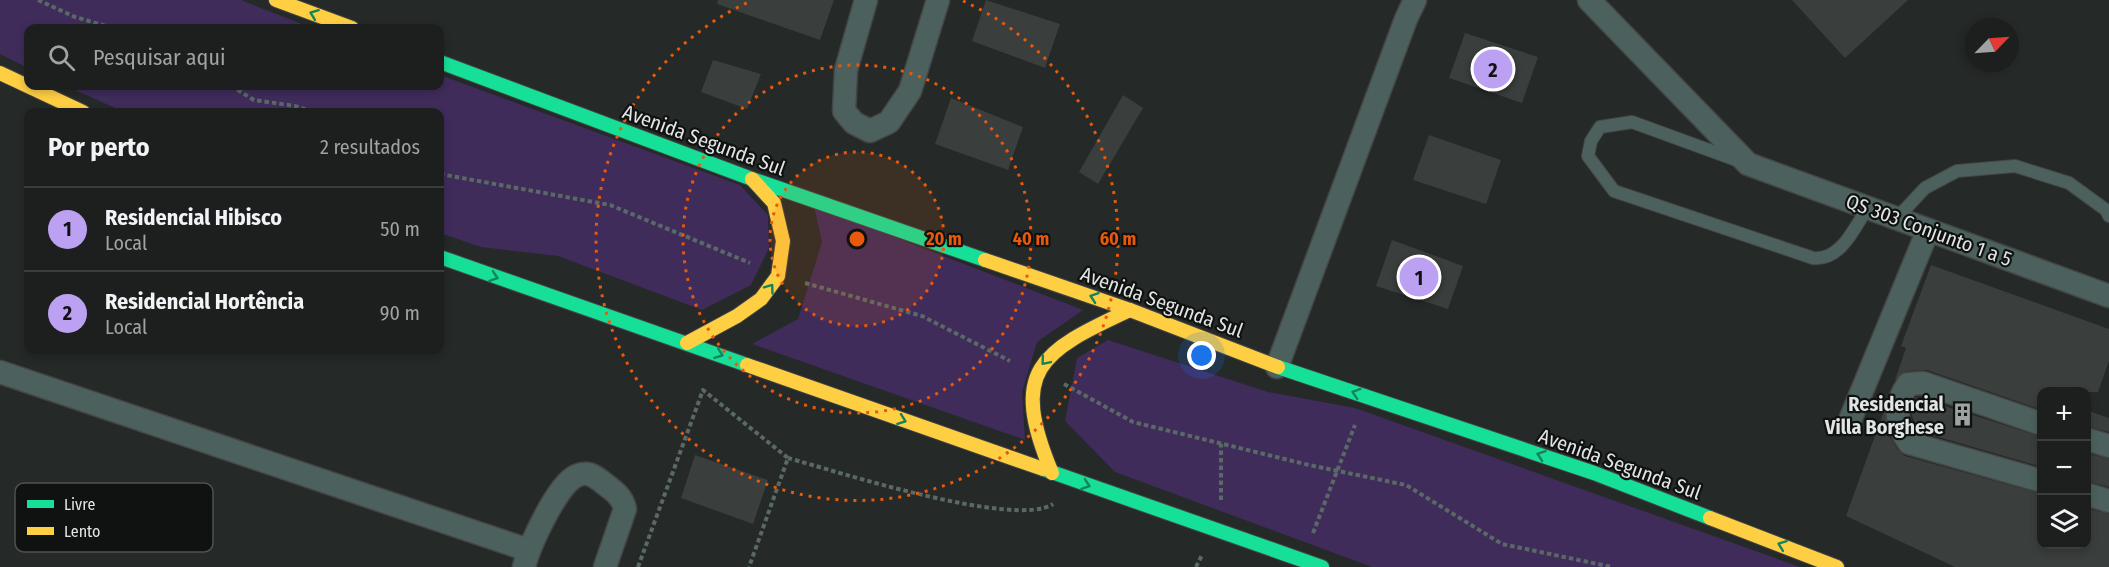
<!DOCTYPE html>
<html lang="pt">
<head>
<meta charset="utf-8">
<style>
	body { margin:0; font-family:"Fira Sans Condensed",sans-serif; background:#252726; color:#f1f3f6 }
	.controls { position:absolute; right:18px; bottom:18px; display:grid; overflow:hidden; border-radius:12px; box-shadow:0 3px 9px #0003 }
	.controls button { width:54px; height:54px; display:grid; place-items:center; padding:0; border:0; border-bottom:2px solid #3a3d3b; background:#1c1f1d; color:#f1f3f6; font:30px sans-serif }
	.compass { position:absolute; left:1965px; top:18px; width:54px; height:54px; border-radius:50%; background:#1c1f1d; box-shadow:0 3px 9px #0003; rotate:65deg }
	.you { position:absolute; left:1202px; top:356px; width:21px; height:21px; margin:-15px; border:4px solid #fff; border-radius:50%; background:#1a73e8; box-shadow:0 0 0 9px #1a73e833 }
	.badge { display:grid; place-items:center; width:39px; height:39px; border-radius:50%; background:#bca0f2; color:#111; font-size:20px; font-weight:700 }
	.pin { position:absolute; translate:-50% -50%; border:3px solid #fff; box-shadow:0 2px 6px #0006 }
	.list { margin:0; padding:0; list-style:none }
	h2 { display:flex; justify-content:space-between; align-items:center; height:78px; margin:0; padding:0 24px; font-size:26px }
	h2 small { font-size:20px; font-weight:400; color:#a0a2a4 }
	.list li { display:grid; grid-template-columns:39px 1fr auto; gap:18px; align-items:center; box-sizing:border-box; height:84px; padding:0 24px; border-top:2px solid #3a3d3b }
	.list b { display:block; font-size:22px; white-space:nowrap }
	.list p { margin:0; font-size:20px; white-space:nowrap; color:#a0a2a4 }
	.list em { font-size:20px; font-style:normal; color:#a0a2a4 }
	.icon { flex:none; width:33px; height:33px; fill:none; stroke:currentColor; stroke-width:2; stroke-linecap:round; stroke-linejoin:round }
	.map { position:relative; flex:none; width:2109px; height:567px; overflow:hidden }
	.search { position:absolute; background:#1c1f1d; box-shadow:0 3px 9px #0003; left:24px; top:24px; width:420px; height:66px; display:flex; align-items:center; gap:15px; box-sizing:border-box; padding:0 21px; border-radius:12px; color:#a0a2a4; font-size:22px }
	.panel { position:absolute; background:#1c1f1d; box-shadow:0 3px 9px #0003; left:24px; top:108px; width:420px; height:246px; border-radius:12px }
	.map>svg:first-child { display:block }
	.green { fill:#3f2c5b }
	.building { fill:#3a3e3c }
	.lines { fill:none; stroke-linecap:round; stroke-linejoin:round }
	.lane-casing { stroke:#444645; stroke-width:14 }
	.street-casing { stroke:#444645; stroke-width:25 }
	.fast-casing { stroke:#444645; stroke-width:16 }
	.slow-casing { stroke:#444645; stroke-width:16 }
	.path { stroke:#5a6965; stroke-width:4; stroke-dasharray:4.5 3; stroke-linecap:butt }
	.lane { stroke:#4c615d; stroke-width:12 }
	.street { stroke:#4c615d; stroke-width:22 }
	.fast { stroke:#16e098; stroke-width:14 }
	.slow { stroke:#ffcf43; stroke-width:14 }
	.oneway { stroke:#13835b }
	.ring { fill:none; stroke:#e8590c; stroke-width:3; stroke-dasharray:3 6 }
	.labels { text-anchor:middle; stroke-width:4.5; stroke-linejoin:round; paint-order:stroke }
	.street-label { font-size:20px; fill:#e1e5e4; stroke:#0f1211 }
	.poi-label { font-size:20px; font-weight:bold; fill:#e1e5e4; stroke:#0f1211; text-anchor:end }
	.key { fill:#0f1211; stroke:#4e5150; stroke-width:1.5 }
	.key-label { font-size:16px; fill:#e1e5e4 }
	.centre { fill:#e8590c; stroke:#0f1211; stroke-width:3 }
	.ring-label { font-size:18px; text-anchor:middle; font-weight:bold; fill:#e8590c; stroke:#0f1211; stroke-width:4.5; stroke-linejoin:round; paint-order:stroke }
</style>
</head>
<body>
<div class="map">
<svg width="2109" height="567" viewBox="0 0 2109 567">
	<rect width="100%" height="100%" fill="#252927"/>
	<g class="green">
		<path d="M0 0H241L312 28H28V68L0 54Z"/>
		<path d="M440 75 740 185 768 215 769 248 751 285 702 310 558 256 481 247 440 233V112H124L66 86H440Z"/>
		<path d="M814 206 1083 310 1037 342 1022 392 1025 440 752 344 798 319 822 242Z"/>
		<path d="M1108 340 1268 392 1355 408 1800 567H1372L1115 472 1065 421 1077 358Z"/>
	</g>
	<g class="building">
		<path d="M718 0H834L820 40 717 4Z"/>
		<path d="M986 0 1060 24 1045 68 972 41Z"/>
		<path d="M1792 0H1908L1845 58Z"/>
		<path d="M1465 33 1538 57 1522 103 1449 78Z"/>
		<path d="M713 60 761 74 747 109 701 92Z"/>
		<path d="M1123 95 1143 108 1098 184 1079 172Z"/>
		<path d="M951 98 1023 127 1008 170 935 144Z"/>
		<path d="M1429 135 1501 160 1486 204 1413 180Z"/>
		<path d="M1392 240 1463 266 1448 309 1376 286Z"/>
		<path d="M1931 265 2109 329V361L2098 392H2042V410L1927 370 1907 371 1895 380 1906 348 1901 346Z"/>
		<path d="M1916 397 2042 437V467L1918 431 1911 413Z"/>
		<path d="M1885 408 1888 434 1898 450 1905 456 2042 494V544H2086V508L2109 514V567H1955L1846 516Z"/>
		<path d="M2086 410 2109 418V432L2086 426Z"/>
		<path d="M2086 453 2109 459V487L2086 481Z"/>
		<path d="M695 455 768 480 753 524 681 498Z"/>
	</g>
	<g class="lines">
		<defs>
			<g id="lane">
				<path d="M1739 161 1632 122 1600 127 1591 141 1588 156 1614 191 1813 258C1841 261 1855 227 1868 207"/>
				<path d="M1897 218 1925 188 1957 171 2015 166 2069 183 2106 210 2109 216"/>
			</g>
			<g id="street">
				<path d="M866 0 846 70 844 111 854 123 870 131 889 122 910 91 938 0"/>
				<path d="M1589 0 1748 164 2109 296"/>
				<path d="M1277 367 1406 19 1415 0"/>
				<path d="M0 372 528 550"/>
				<path d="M1850 420 1928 230"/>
				<path d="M2042 424 1923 383 1908 384C1894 405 1894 422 1909 443L2042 481"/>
				<path d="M2086 439 2109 446"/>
				<path d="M2086 494 2109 501"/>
				<path d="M524 567C529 546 557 485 576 476 587 471 593 475 601 481 612 490 622 495 625 509L605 567"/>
			</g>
			<g id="fast">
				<path d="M440 62 752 179 985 260"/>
				<path d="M440 257 747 365"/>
				<path d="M1278 367 1594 473 1710 518"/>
				<path d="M1043 469 1322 567"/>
			</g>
			<g id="slow">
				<path d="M276 0 352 28"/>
				<path d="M0 73 83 112"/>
				<path d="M985 260 1130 310 1278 367"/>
				<path d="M687 343 737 316 761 299 778 276 783 241 774 203 752 179"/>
				<path d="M747 365 1043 469"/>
				<path d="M1052 473C1009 370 1039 352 1130 310"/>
				<path d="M1710 518 1837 567"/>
			</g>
		</defs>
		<use href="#lane" class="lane-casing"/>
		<use href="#street" class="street-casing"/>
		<use href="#fast" class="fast-casing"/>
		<use href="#slow" class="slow-casing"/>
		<g class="path">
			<path d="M38 0 75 17 113 28"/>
			<path d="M231 86 254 100 295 106 314 112"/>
			<path d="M440 174 610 205 750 263"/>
			<path d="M805 283 922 316 1010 361"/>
			<path d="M1064 384 1133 422 1309 465 1406 485 1502 544 1612 567"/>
			<path d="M788 458C835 471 1015 529 1053 504"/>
			<path d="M1221 500V444"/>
			<path d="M1313 533 1355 425"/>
			<path d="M638 567 703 390 788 458 749 567"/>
			<path d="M1196 567 1202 555"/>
		</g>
		<use href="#lane" class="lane"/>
		<use href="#street" class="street"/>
		<use href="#fast" class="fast"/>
		<use href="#slow" class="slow"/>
	</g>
	<defs><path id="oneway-chevron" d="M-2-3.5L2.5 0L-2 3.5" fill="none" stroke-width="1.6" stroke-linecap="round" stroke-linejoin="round" transform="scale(1.5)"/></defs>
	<g class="oneway">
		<use href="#oneway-chevron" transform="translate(314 14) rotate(-159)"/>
		<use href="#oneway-chevron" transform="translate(494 277) rotate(19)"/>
		<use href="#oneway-chevron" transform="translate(770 288) rotate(-54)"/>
		<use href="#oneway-chevron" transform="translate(1094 297) rotate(-161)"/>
		<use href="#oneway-chevron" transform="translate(719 354) rotate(20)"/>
		<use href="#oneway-chevron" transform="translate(1045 361) rotate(130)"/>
		<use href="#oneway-chevron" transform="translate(1356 393) rotate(-162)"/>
		<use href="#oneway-chevron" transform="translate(902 420) rotate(20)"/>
		<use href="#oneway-chevron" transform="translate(1541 455) rotate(-161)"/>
		<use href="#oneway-chevron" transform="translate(1086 485) rotate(19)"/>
		<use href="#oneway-chevron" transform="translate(1782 545) rotate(-159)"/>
	</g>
	<circle cx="857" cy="239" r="87" fill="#e8590c" fill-opacity=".12"/>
	<g class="ring">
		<circle cx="857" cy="239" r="87"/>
		<circle cx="857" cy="239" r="174"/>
		<path d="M963 1A261 261 0 1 1 751 1"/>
	</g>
	<defs>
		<symbol id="building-bare" viewBox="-9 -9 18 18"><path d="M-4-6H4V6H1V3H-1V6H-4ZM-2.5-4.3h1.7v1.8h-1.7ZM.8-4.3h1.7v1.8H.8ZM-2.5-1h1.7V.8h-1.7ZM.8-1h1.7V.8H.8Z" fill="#9fa3a2" stroke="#0f1211" stroke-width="2.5" paint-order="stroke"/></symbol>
	</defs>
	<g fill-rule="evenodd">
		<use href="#building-bare" x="1946" y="398" width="33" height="33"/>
	</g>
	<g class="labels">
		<g class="street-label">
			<text transform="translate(704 140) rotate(20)" y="7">Avenida Segunda Sul</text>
			<text transform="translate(1929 230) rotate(20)" y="7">QS 303 Conjunto 1 a 5</text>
			<text transform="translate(1162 302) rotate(20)" y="7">Avenida Segunda Sul</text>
			<text transform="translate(1620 464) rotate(20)" y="7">Avenida Segunda Sul</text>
		</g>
		<g class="poi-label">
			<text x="1944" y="411">Residencial<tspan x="1944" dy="23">Villa Borghese</tspan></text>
		</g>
	</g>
	<rect x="15" y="483" width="198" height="69" rx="9" class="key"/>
	<rect x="27" y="500" width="27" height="8" fill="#16e098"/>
	<rect x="27" y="527" width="27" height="8" fill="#ffcf43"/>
	<g class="key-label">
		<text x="64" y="510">Livre</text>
		<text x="64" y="537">Lento</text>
	</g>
	<circle cx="857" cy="239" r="9" class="centre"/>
	<g class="ring-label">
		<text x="944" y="245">20 m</text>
		<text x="1031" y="245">40 m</text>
		<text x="1118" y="245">60 m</text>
	</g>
</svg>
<div class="controls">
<button>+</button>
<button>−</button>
<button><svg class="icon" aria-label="layers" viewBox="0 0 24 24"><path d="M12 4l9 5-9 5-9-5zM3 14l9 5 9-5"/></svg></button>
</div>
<svg class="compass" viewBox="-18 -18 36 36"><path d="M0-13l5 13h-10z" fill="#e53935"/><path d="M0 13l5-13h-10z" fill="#a0a2a4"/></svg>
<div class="you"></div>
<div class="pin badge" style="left:1419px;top:277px">1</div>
<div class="pin badge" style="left:1493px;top:69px">2</div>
<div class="search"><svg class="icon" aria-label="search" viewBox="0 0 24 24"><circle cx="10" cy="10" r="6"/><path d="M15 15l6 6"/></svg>Pesquisar aqui</div>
<section class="panel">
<h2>Por perto<small>2 resultados</small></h2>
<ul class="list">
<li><span class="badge">1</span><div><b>Residencial Hibisco</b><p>Local</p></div><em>50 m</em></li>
<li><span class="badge">2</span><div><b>Residencial Hortência</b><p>Local</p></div><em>90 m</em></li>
</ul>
</section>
</div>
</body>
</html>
